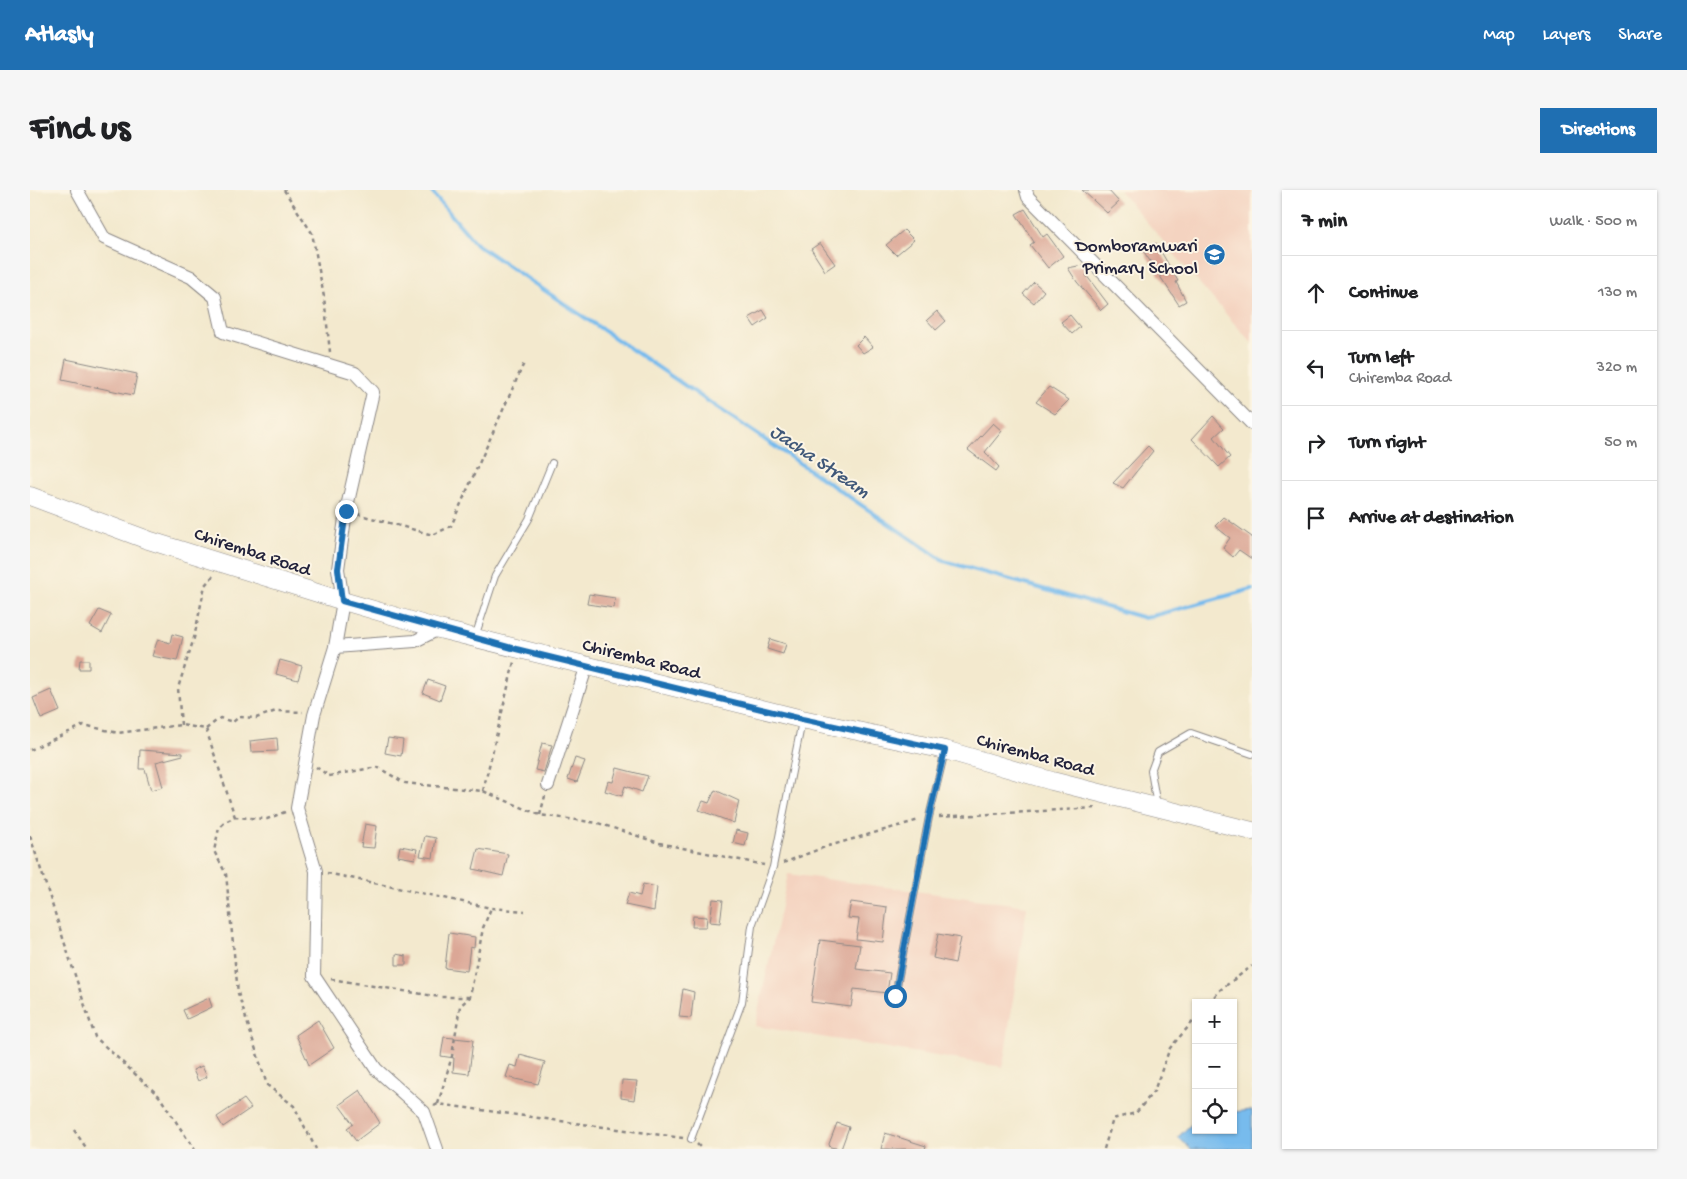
<!DOCTYPE html>
<html lang="en">
<head>
<meta charset="utf-8">
<style>
	body { margin:0; font-family:"Gochi Hand",sans-serif; background:#f6f6f6; color:#202124 }
	.controls { position:absolute; right:15px; bottom:15px; display:grid; overflow:hidden; border-radius:0px; box-shadow:0 1px 4px #0004 }
	.controls button { width:45px; height:45px; display:grid; place-items:center; padding:0; border:0; border-bottom:1px solid #e0e0e0; background:#fff; color:#202124; font:25px sans-serif }
	.stop { position:absolute; width:15px; height:15px; margin:-11px; border:4px solid #1f6fb2; border-radius:50%; background:#fff }
	.stop.end { background:#1f6fb2; border-color:#fff; box-shadow:0 1px 5px #0008 }
	.list { margin:0; padding:0; list-style:none }
	h2 { display:flex; justify-content:space-between; align-items:center; height:65px; margin:0; padding:0 20px; font-size:21px }
	h2 small { font-size:16px; font-weight:400; color:#757577 }
	.list li { display:grid; grid-template-columns:32px 1fr auto; gap:15px; align-items:center; box-sizing:border-box; height:75px; padding:0 20px; border-top:1px solid #e0e0e0 }
	.list b { display:block; font-size:19px; white-space:nowrap }
	.list p { margin:0; font-size:16px; white-space:nowrap; color:#757577 }
	.list em { font-size:16px; font-style:normal; color:#757577 }
	.icon { flex:none; width:28px; height:28px; fill:none; stroke:currentColor; stroke-width:2; stroke-linecap:round; stroke-linejoin:round }
	.map { position:relative; flex:none; width:1222px; height:959px; overflow:hidden; border-radius:0px }
	header { display:flex; align-items:center; gap:30px; box-sizing:border-box; height:70px; padding:0 25px; background:#1f6fb2; color:#fff }
	header strong { font-size:24px }
	nav { display:flex; gap:28px; margin-inline-start:auto; font-size:18px }
	.intro { display:flex; align-items:center; justify-content:space-between; box-sizing:border-box; height:120px; padding:0 30px }
	h1 { margin:0; font-size:35px }
	.button { padding:12px 22px; border-radius:0px; background:#1f6fb2; color:#fff; font-size:18px; font-weight:700 }
	main { display:flex; gap:30px; padding:0 30px }
	aside { flex:1; background:#fff; border-radius:0px; box-shadow:0 1px 4px #0004 }
	.map>svg:first-child { display:block }
	.built { fill:#f4d3c0 }
	.water { fill:#77bbed; stroke:#4c6e94 }
	.lines { fill:none; stroke-linecap:round; stroke-linejoin:round }
	.stream { stroke:#77bbed; stroke-width:4 }
	.building { fill:#dba796 }
	.lane-casing { stroke:#8a8684; stroke-width:8 }
	.street-casing { stroke:#8a8684; stroke-width:14 }
	.secondary-casing { stroke:#8a8684; stroke-width:19 }
	.path { stroke:#8a8684; stroke-width:2.5; stroke-dasharray:4 4; stroke-linecap:butt }
	.lane { stroke:#fff; stroke-width:6 }
	.street { stroke:#fff; stroke-width:12 }
	.secondary { stroke:#fff; stroke-width:18 }
	.route { stroke:#1f6fb2; stroke-width:6 }
	.labels { text-anchor:middle; stroke-width:4; stroke-linejoin:round; paint-order:stroke }
	.poi-label { font-size:19px; fill:#22223b; stroke:#fcf5e5; text-anchor:end }
	.street-label { font-size:19px; fill:#22223b; stroke:#fcf5e5 }
	.water-label { font-size:20px; font-style:italic; fill:#405879; stroke:#fcf5e5 }
</style>
</head>
<body>
<header>
<strong>Atlasly</strong>
<nav><a>Map</a><a>Layers</a><a>Share</a></nav>
</header>
<div class="intro"><h1>Find us</h1><a class="button">Directions</a></div>
<main>
<div class="map">
<svg width="1222" height="959" viewBox="0 0 1222 959">
	<rect width="100%" height="100%" fill="#fcf5e5"/>
	<filter id="ink" filterUnits="userSpaceOnUse"><feTurbulence type="fractalNoise" baseFrequency=".02" numOctaves="2"/><feDisplacementMap in="SourceGraphic" scale="10" xChannelSelector="R" yChannelSelector="G"/><feConvolveMatrix kernelMatrix="1 2 1 2 8 2 1 2 1" color-interpolation-filters="sRGB"/></filter>
	<filter id="wash" filterUnits="userSpaceOnUse"><feTurbulence type="fractalNoise" baseFrequency=".0096" numOctaves="4" result="noise"/><feDisplacementMap in="SourceGraphic" scale="20" xChannelSelector="R" yChannelSelector="G"/><feGaussianBlur stdDeviation="1.12" result="paint"/><feColorMatrix in="noise" values="0 0 0 0 0 0 0 0 0 0 0 0 0 0 0 0 0 1.4 0 .05"/><feComposite in="paint" operator="in"/></filter>
	<g filter="url(#wash)">
		<rect width="100%" height="100%" fill="#f3e9ce"/>
		<g class="built">
			<path d="M1089 0H1222V153L1202 131Z"/>
			<path d="M758 684 997 716 973 877 725 836Z"/>
		</g>
		<path class="water" d="M1222 920V959H1161L1148 947 1166 930V940H1203V922Z"/>
		<g class="lines">
			<path class="stream" d="M400 0 446 54 914 371 1115 428 1222 399"/>
		</g>
		<g id="blocks">
			<g class="building">
				<path d="M1052 0H1078L1089 12 1077 23Z"/>
				<path d="M995 19 1013 47 1017 44 1033 66 1018 78 1000 55 1004 52 986 24Z"/>
				<path d="M874 40 884 50 866 65 856 55Z"/>
				<path d="M790 53 805 74 795 81 781 59Z"/>
				<path d="M1126 53 1148 91 1146 92 1156 111 1149 115 1114 62Z"/>
				<path d="M1053 75 1058 83 1056 85 1078 114 1071 120 1047 92 1038 78Z"/>
				<path d="M1004 92 1014 101 1004 113 993 104Z"/>
				<path d="M733 120 738 128 725 137 719 128Z"/>
				<path d="M907 121 916 131 906 140 897 130Z"/>
				<path d="M1040 125 1050 137 1042 144 1031 132Z"/>
				<path d="M834 147 843 157 833 163 826 155Z"/>
				<path d="M36 169 107 184 103 205 32 190Z"/>
				<path d="M1019 197 1039 210 1025 224 1006 212Z"/>
				<path d="M1183 226 1194 238 1184 247 1200 267 1189 277 1162 249Z"/>
				<path d="M963 233 972 241 955 262 969 277 966 281 938 260Z"/>
				<path d="M1118 256 1123 261 1093 298 1083 293Z"/>
				<path d="M1194 327 1222 347V369L1209 360 1203 367 1193 358 1200 348 1185 336Z"/>
				<path d="M559 404 585 408 584 418 557 414Z"/>
				<path d="M69 420 81 425 72 443 60 436Z"/>
				<path d="M142 444 153 447 147 471 122 466 128 449 140 453Z"/>
				<path d="M740 449 756 454 753 464 737 459Z"/>
				<path d="M50 470H59V479H49Z"/>
				<path d="M250 470 272 476 268 490 246 484Z"/>
				<path d="M398 490 415 496 410 510 393 503Z"/>
				<path d="M21 500 30 521 11 529 3 508Z"/>
				<path d="M247 548 248 561 221 562 220 551Z"/>
				<path d="M358 548 373 550 371 566 355 563Z"/>
				<path d="M512 553 522 555 514 582 505 580Z"/>
				<path d="M110 560 153 563V565L126 572 133 597 121 600 115 579H109Z"/>
				<path d="M545 568 555 571 547 592 538 589Z"/>
				<path d="M587 578 618 586 612 602 595 596 592 606 575 601 578 591 583 592Z"/>
				<path d="M685 600 709 611 704 633 669 620 673 611 679 613Z"/>
				<path d="M335 634 347 636 344 658 331 657Z"/>
				<path d="M706 640 718 643 715 656 703 653Z"/>
				<path d="M395 646 406 648 403 668 390 666Z"/>
				<path d="M370 656 387 659 385 669 368 666Z"/>
				<path d="M448 659 478 664 473 686 443 679Z"/>
				<path d="M613 694 627 697 624 721 595 715 599 703 610 706Z"/>
				<path d="M683 709 693 710 690 733 680 732Z"/>
				<path d="M821 712 857 717 853 752 826 749 829 729 818 728Z"/>
				<path d="M663 726 677 727 676 737H662Z"/>
				<path d="M419 743 445 747 444 758 440 757 437 781 415 778Z"/>
				<path d="M908 744 930 748 925 773 903 768Z"/>
				<path d="M790 750 830 755 826 779 860 783 857 803 824 799 821 817 781 812Z"/>
				<path d="M366 764 376 766V775H366Z"/>
				<path d="M653 799 664 802 661 828 649 827Z"/>
				<path d="M179 808 182 817 157 829 153 820Z"/>
				<path d="M288 830 304 858 279 875 266 845Z"/>
				<path d="M414 847 443 850 439 884 423 882 424 868 411 866Z"/>
				<path d="M490 865 515 872 508 894 476 887 480 875 487 877Z"/>
				<path d="M172 876 177 887 168 891 163 880Z"/>
				<path d="M592 890 607 891 604 910 591 908Z"/>
				<path d="M330 900 350 933 326 951 317 938 323 934 309 915Z"/>
				<path d="M214 909 221 918 193 937 187 927Z"/>
				<path d="M807 933 819 937 811 959 800 957 799 954Z"/>
				<path d="M855 943 896 956 895 959H851Z"/>
			</g>
		</g>
	</g>
	<g filter="url(#ink)">
		<use href="#blocks" fill-opacity="0" stroke="#8a8684" stroke-width="1"/>
		<g class="lines">
			<defs>
				<g id="lane">
					<path d="M445 447 465 386 499 329 522 273"/>
					<path d="M1127 616 1121 581 1128 562 1161 543 1222 564"/>
					<path d="M865 806 899 627 915 561"/>
					<path d="M661 949 712 812 722 736 743 677 772 531"/>
				</g>
				<g id="street">
					<path d="M47 0 74 48 161 87 185 107 193 142 325 183 343 202 316 321 308 379 313 411 305 457"/>
					<path d="M996 0 998 7 1222 234"/>
					<path d="M518 595 557 475"/>
					<path d="M407 959 394 922 346 879 284 786 286 681 267 618 284 525 305 457 385 451 409 439"/>
				</g>
				<path id="secondary" d="M0 306 118 350 313 411 409 439 772 529 915 560 1022 591 1222 641"/>
			</defs>
			<use href="#lane" class="lane-casing"/>
			<use href="#street" class="street-casing"/>
			<use href="#secondary" class="secondary-casing"/>
			<g class="path">
				<path d="M254 0 282 43 294 107 300 162"/>
				<path d="M327 324 403 345 421 336 494 173"/>
				<path d="M151 535 148 498 164 448 175 395 183 386"/>
				<path d="M176 539 190 528 203 532 209 527 226 528 246 521 273 522"/>
				<path d="M0 560 54 535 88 543 151 535 176 539 205 627"/>
				<path d="M286 577 299 586 347 577 375 593 453 601 510 625 568 633 629 653 734 675"/>
				<path d="M453 601 484 472"/>
				<path d="M255 622 237 629 205 627 195 632 189 638 184 661 196 684 208 803 237 895 264 916 286 959"/>
				<path d="M510 625 515 606"/>
				<path d="M909 627 1065 618"/>
				<path d="M0 646 65 847 129 906 164 959"/>
				<path d="M753 673 795 657 889 630"/>
				<path d="M297 683 461 718 495 721"/>
				<path d="M301 789 410 807H439"/>
				<path d="M1179 813 1190 800 1222 776"/>
				<path d="M408 914 422 866 430 816 440 807 453 738 461 718"/>
				<path d="M404 916 408 914 653 948"/>
				<path d="M44 940 57 959"/>
				<path d="M667 954 672 959"/>
				<path d="M1074 959 1083 929 1106 923 1124 901 1140 858 1166 828"/>
			</g>
			<use href="#lane" class="lane"/>
			<use href="#street" class="street"/>
			<use href="#secondary" class="secondary"/>
		</g>
	</g>
	<g class="lines" filter="url(#ink)">
		<path class="route" d="M316 321 308 379 312 411 486 459 772 529 915 560 899 627 865 806"/>
	</g>
	<defs>
		<symbol id="school-disc" viewBox="-11 -11 22 22"><circle r="9.5" fill="#1f6fb2" stroke="#fcf5e5"/><path d="M0-5L7-2L0 1L-7-2ZM-4 1L0 2.5L4 1V4Q0 6-4 4Z" fill="#fff"/></symbol>
	</defs>
	<g fill-rule="evenodd">
		<use href="#school-disc" x="1172" y="52" width="25" height="25"/>
	</g>
	<g class="labels">
		<g class="poi-label">
			<text x="1168" y="61">Domboramwari<tspan x="1168" dy="22">Primary School</tspan></text>
		</g>
		<g class="street-label">
			<text transform="translate(223 360) rotate(18)" y="7">Chiremba Road</text>
			<text transform="translate(612 467) rotate(14)" y="7">Chiremba Road</text>
			<text transform="translate(1006 563) rotate(15)" y="7">Chiremba Road</text>
		</g>
		<g class="water-label">
			<text transform="translate(791 270) rotate(34)" y="7">Jacha Stream</text>
		</g>
	</g>
</svg>
<div class="controls">
<button>+</button>
<button>−</button>
<button><svg class="icon" aria-label="locate" viewBox="0 0 24 24"><circle cx="12" cy="12" r="6"/><path d="M12 2v4M12 18v4M2 12h4M18 12h4"/></svg></button>
</div>
<div class="stop" style="left:865px;top:806px"></div>
<div class="stop end" style="left:316px;top:321px"></div>
</div>
<aside>
<h2>7 min<small>Walk · 500 m</small></h2>
<ul class="list">
<li><svg class="icon" aria-label="ahead" viewBox="0 0 24 24"><path d="M12 20V5M6 11l6-6 6 6"/></svg><div><b>Continue</b></div><em>130 m</em></li>
<li><svg class="icon" aria-label="left" viewBox="0 0 24 24"><path d="M17 20v-9H6M10 6l-5 5 5 5"/></svg><div><b>Turn left</b><p>Chiremba Road</p></div><em>320 m</em></li>
<li><svg class="icon" aria-label="right" viewBox="0 0 24 24"><path d="M7 20v-9h11M14 6l5 5-5 5"/></svg><div><b>Turn right</b></div><em>50 m</em></li>
<li><svg class="icon" aria-label="arrive" viewBox="0 0 24 24"><path d="M6 21V4h12l-3 4 3 4H6"/></svg><div><b>Arrive at destination</b></div></li>
</ul>
</aside>
</main>
</body>
</html>
